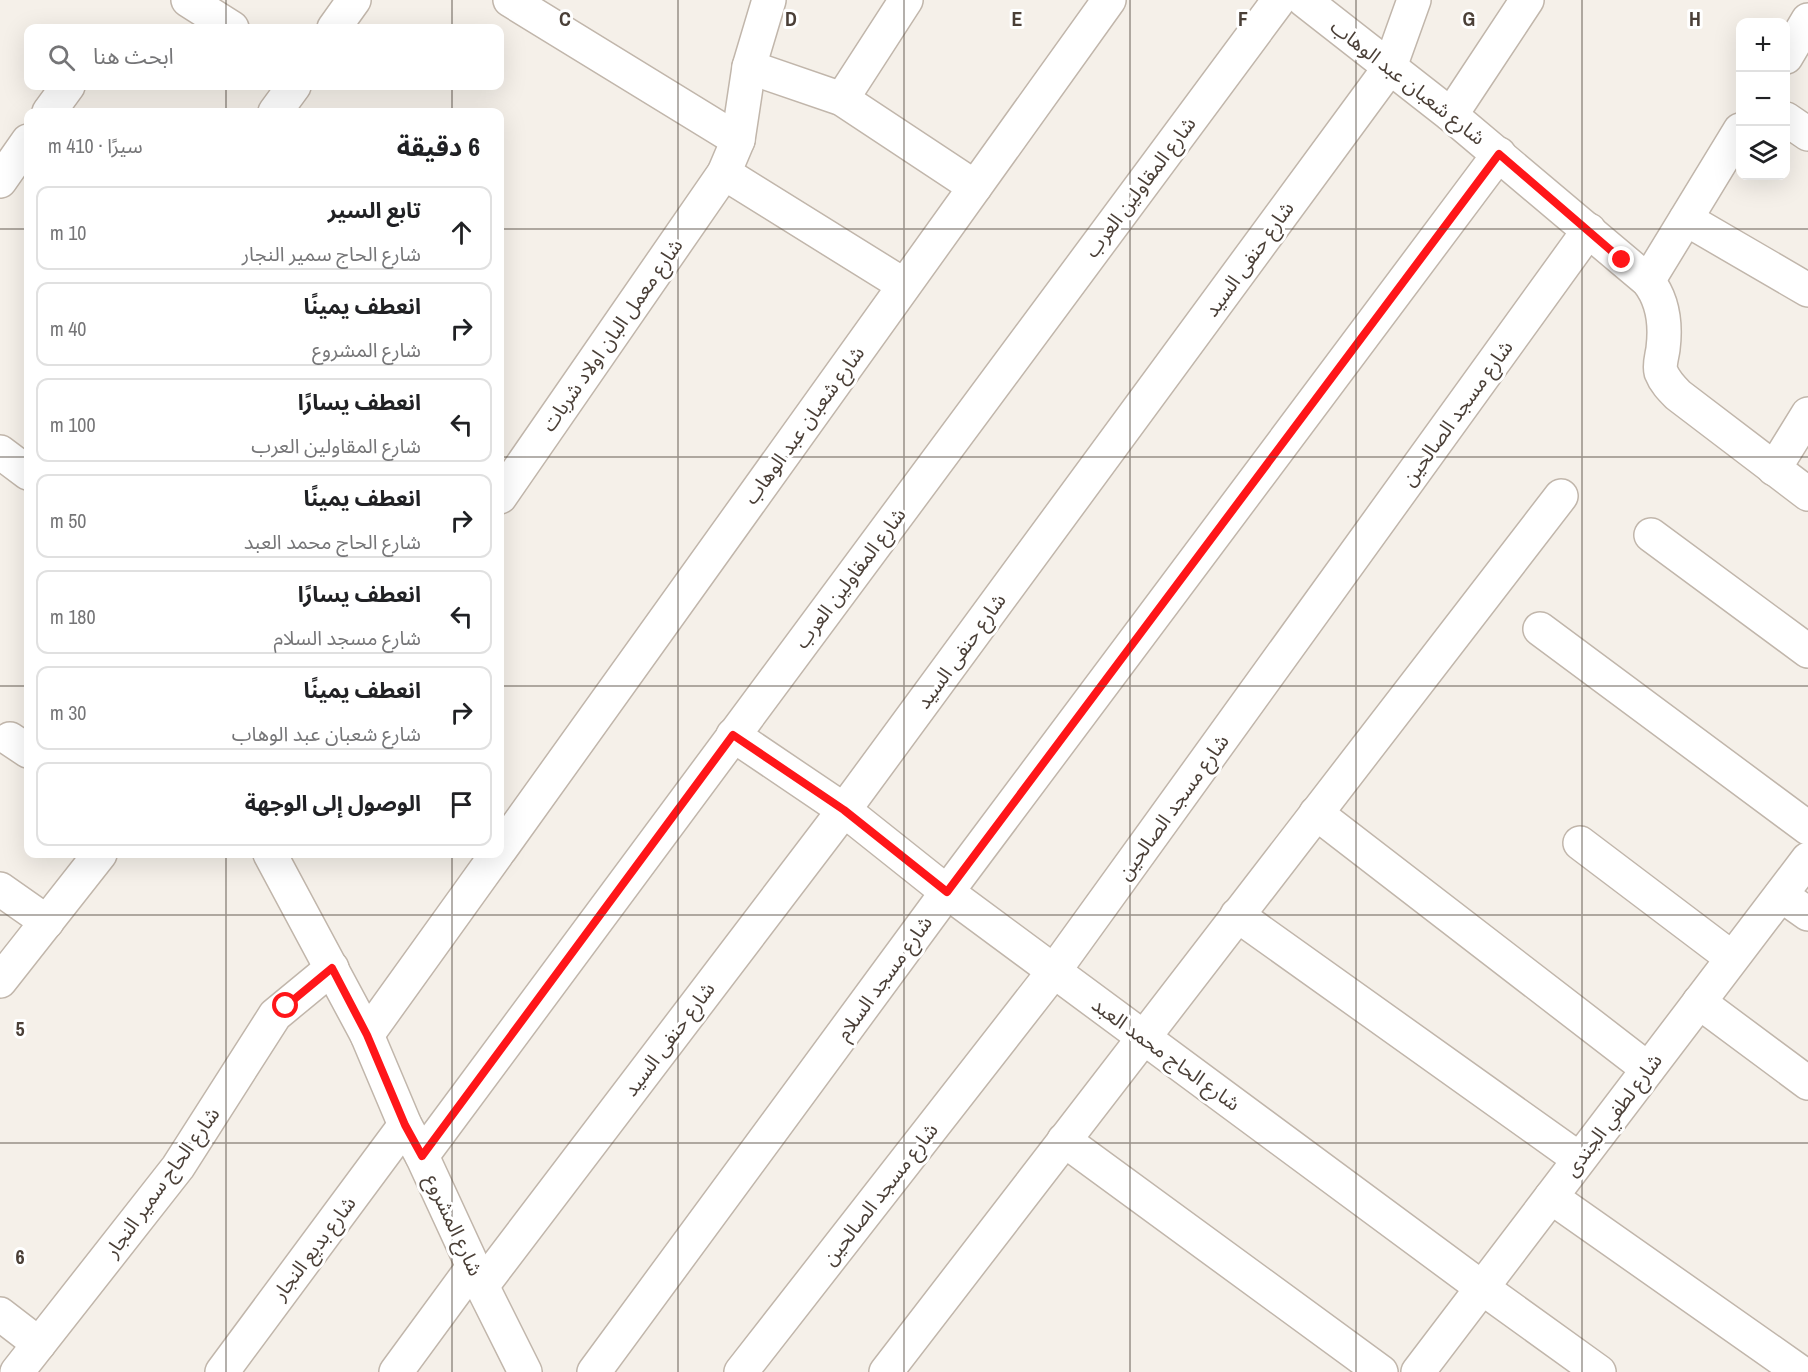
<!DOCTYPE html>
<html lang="ar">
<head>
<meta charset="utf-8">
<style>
	body { margin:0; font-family:"Archivo Narrow","Noto Sans Arabic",sans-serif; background:#f6f6f6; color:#202124; direction:rtl }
	.controls { position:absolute; right:18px; top:18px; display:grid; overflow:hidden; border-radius:12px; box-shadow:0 6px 24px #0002 }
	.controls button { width:54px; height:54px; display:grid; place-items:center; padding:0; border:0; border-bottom:2px solid #e0e0e0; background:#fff; color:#202124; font:30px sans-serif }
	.stop { position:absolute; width:18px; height:18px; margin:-14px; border:4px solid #ff1619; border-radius:50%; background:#fff }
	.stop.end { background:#ff1619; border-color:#fff; box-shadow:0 2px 6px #0008 }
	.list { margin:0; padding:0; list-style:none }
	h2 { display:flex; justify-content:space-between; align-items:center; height:78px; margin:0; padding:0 24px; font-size:26px }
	h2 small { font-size:20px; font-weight:400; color:#757577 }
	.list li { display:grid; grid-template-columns:39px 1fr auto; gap:18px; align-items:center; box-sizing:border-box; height:84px; margin:0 12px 12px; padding:0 12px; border:2px solid #e0e0e0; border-radius:12px }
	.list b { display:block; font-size:22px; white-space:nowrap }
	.list p { margin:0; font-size:20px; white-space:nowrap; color:#757577 }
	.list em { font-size:20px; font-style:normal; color:#757577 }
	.icon { flex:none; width:33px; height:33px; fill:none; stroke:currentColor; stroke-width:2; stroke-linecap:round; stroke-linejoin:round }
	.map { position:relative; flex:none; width:1808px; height:1372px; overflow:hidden; direction:ltr }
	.search { position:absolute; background:#fff; box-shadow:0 6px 24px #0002; left:24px; top:24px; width:480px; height:66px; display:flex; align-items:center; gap:15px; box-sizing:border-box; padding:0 21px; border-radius:12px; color:#757577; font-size:22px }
	.panel { position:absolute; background:#fff; box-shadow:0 6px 24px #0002; left:24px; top:108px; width:480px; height:750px; border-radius:12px; direction:rtl }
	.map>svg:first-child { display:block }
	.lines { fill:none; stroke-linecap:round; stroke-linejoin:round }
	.minor-casing { stroke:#c1b6ab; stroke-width:36 }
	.minor { stroke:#fff; stroke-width:33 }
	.route { stroke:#ff1619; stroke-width:8 }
	.grid { fill:none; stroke:#4a3f37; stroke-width:1.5; stroke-opacity:0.55 }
	.labels { text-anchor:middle; stroke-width:6; stroke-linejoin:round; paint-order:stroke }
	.street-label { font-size:20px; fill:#4a3f37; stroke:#fff }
	.grid-label { font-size:20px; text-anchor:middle; font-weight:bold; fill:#4a3f37; stroke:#fff; stroke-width:6; stroke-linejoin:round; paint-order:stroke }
</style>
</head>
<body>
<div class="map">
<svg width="1808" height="1372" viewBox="0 0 1808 1372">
	<rect width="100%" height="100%" fill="#f5f0e9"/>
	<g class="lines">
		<defs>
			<g id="minor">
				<path d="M188 0 232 28"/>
				<path d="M510 0 738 140"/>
				<path d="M1304 0 1451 115 1648 281C1663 300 1666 325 1663 349 1662 356 1659 365 1661 372 1665 382 1671 388 1678 395L1808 494"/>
				<path d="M334 28 354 0"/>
				<path d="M1786 57 1808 20"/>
				<path d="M749 67 842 99 975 187"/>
				<path d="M842 99 906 0"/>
				<path d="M49 112 68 86"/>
				<path d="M275 112 294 86"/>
				<path d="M1451 115 1527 0"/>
				<path d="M1786 119 1808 134"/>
				<path d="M724 173 904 285"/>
				<path d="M0 181 28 141"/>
				<path d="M1686 219 1808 290"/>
				<path d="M1648 281 1740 130"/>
				<path d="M0 452 28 473"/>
				<path d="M1774 469 1808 414"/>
				<path d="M500 497 724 173 738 140 749 67 769 0"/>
				<path d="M1651 535 1808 651"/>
				<path d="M1540 629 1808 828"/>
				<path d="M733 735 844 810 947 892 1481 1287 1599 1372"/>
				<path d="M10 739 28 751"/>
				<path d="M1316 813 1648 1069"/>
				<path d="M1580 843 1732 958"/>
				<path d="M500 850 1109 0"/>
				<path d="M270 854 367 1035 405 1125 422 1156 482 1286 525 1372"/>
				<path d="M0 889 47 922"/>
				<path d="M1781 895 1808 914"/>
				<path d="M1237 915 1579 1159"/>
				<path d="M0 981 100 854"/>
				<path d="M1699 1002 1808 1083"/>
				<path d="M367 1035 497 854"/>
				<path d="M1064 1140 1381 1372"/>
				<path d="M422 1156 1279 0"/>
				<path d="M1551 1197 1800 1372"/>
				<path d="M482 1286 844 810 1390 67 1414 0"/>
				<path d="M0 1314 39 1344"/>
				<path d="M17 1372 178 1167 275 1015 332 968"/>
				<path d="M222 1372 405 1125"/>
				<path d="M396 1372 473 1267"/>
				<path d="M594 1372 947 892 1499 154"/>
				<path d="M741 1372 1054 971 1589 230"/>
				<path d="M886 1372 1561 496"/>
				<path d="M1418 1372 1808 859"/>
			</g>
		</defs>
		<use href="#minor" class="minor-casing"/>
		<use href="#minor" class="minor"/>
	</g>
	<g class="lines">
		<path class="route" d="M286 1006 332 968 367 1035 405 1125 422 1156 733 735 844 810 947 892 1499 154 1622 260"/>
	</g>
	<path class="grid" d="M226 0V28M452 0V28M678 0V1372M904 0V1372M1130 0V1372M1356 0V1372M1582 0V1372M226 86V112M452 86V112M0 229H28M500 229H1808M0 457H28M500 457H1808M0 686H28M500 686H1808M226 854V1372M452 854V1372M0 915H1808M0 1143H1808"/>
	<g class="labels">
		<g class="street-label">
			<text transform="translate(1408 82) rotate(38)" y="7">شارع شعبان عبد الوهاب</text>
			<text transform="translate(1140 187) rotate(-53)" y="7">شارع المقاولين العرب</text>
			<text transform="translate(1249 259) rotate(-54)" y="7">شارع حنفى السيد</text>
			<text transform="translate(612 335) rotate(-55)" y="7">شارع معمل البان اولاد شربات</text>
			<text transform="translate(1457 413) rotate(-54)" y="7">شارع مسجد الصالحين</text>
			<text transform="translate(804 425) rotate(-54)" y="7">شارع شعبان عبد الوهاب</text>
			<text transform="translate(850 578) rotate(-53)" y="7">شارع المقاولين العرب</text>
			<text transform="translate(961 651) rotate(-54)" y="7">شارع حنفى السيد</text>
			<text transform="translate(1173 807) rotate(-54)" y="7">شارع مسجد الصالحين</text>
			<text transform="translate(884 978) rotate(-54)" y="7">شارع مسجد السلام</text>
			<text transform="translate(669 1039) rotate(-53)" y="7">شارع حنفى السيد</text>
			<text transform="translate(1166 1054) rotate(36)" y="7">شارع الحاج محمد العبد</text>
			<text transform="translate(1613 1115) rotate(-53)" y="7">شارع لطفي الجندى</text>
			<text transform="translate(162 1182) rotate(-54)" y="7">شارع الحاج سمير النجار</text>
			<text transform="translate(880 1194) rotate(-52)" y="7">شارع مسجد الصالحين</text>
			<text transform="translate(454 1225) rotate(65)" y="7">شارع المشروع</text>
			<text transform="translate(314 1248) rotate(-53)" y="7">شارع بديع النجار</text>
		</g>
	</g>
	<g class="grid-label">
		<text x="565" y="26">C</text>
		<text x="791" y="26">D</text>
		<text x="1017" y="26">E</text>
		<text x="1243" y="26">F</text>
		<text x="1469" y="26">G</text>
		<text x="1695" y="26">H</text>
		<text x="20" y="1036">5</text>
		<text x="20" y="1264">6</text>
	</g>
</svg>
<div class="controls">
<button>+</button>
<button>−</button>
<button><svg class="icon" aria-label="layers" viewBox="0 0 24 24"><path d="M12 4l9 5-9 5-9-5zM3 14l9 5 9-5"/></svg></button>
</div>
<div class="stop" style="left:286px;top:1006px"></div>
<div class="stop end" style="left:1622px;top:260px"></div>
<div class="search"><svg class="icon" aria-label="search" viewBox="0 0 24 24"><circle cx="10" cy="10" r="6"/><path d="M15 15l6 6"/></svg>ابحث هنا</div>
<section class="panel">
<h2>6 دقيقة<small>سيرًا · 410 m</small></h2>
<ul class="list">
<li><svg class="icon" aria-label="ahead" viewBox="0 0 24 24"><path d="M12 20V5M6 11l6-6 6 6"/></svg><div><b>تابع السير</b><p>شارع الحاج سمير النجار</p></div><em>10 m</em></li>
<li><svg class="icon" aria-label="right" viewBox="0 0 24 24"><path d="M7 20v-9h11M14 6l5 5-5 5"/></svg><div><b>انعطف يمينًا</b><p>شارع المشروع</p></div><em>40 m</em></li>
<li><svg class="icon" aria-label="left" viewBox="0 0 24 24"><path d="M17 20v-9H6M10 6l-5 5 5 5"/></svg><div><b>انعطف يسارًا</b><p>شارع المقاولين العرب</p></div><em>100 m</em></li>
<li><svg class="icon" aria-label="right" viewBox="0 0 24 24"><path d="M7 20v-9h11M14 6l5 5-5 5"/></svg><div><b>انعطف يمينًا</b><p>شارع الحاج محمد العبد</p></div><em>50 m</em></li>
<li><svg class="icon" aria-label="left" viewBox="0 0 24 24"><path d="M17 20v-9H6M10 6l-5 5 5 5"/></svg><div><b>انعطف يسارًا</b><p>شارع مسجد السلام</p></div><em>180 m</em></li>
<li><svg class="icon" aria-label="right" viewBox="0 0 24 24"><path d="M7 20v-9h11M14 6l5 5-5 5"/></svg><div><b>انعطف يمينًا</b><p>شارع شعبان عبد الوهاب</p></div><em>30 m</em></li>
<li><svg class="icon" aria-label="arrive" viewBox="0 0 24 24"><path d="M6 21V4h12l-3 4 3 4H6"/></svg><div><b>الوصول إلى الوجهة</b></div></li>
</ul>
</section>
</div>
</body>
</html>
